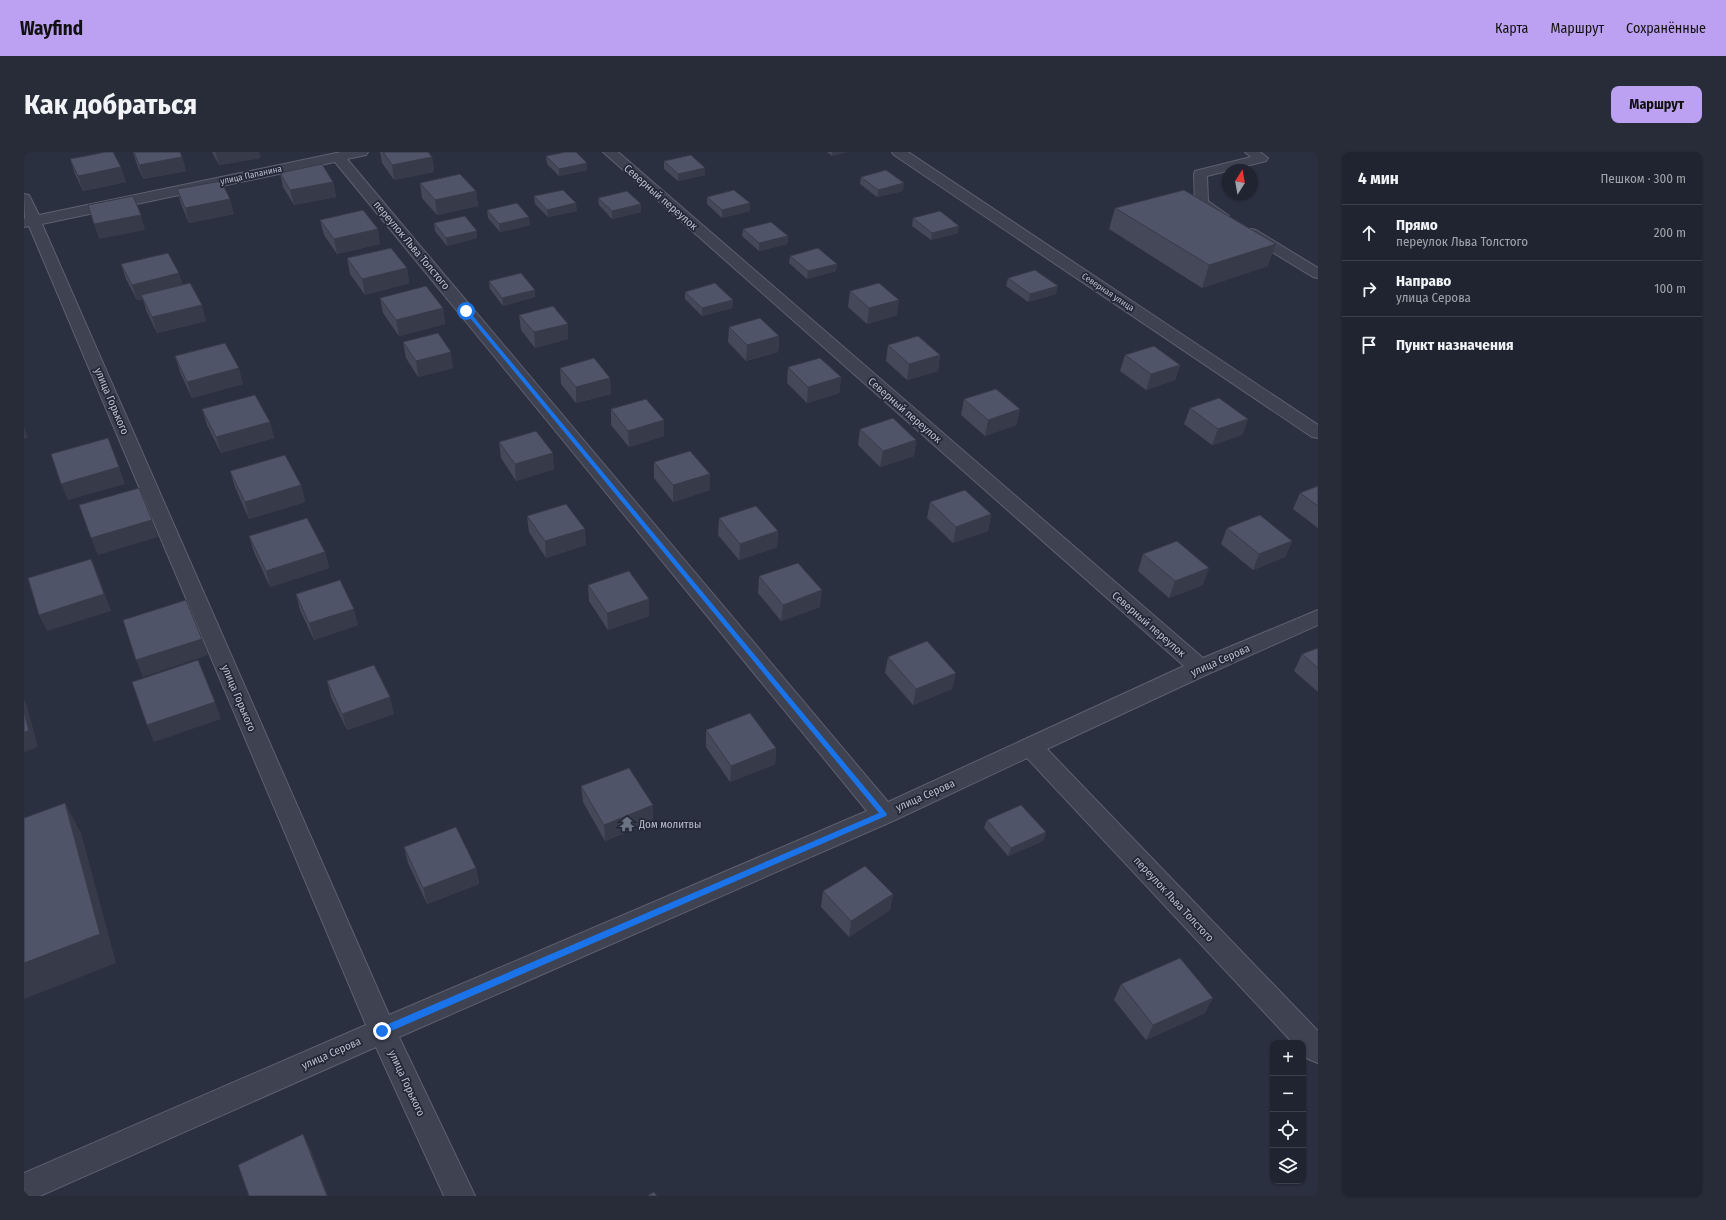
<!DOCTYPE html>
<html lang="ru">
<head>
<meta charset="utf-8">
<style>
	body { margin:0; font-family:"Fira Sans Condensed",sans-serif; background:#282c39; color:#f1f3f6 }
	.controls { position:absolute; right:12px; bottom:12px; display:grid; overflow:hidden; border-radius:8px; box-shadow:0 1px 3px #0004 }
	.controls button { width:36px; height:36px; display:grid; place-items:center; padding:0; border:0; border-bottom:1px solid #3d414d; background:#202431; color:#f1f3f6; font:20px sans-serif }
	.compass { position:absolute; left:1198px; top:12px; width:36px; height:36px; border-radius:50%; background:#202431; box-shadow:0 1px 3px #0004; rotate:11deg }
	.stop { position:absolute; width:12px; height:12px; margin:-9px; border:3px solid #1a73e8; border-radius:50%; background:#fff }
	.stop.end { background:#1a73e8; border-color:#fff; box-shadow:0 1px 4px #0008 }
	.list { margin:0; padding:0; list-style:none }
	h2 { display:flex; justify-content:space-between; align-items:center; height:52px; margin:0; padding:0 16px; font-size:17px }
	h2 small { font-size:13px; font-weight:400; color:#a2a4ab }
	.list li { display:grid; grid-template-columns:26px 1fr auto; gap:12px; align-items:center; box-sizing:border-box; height:56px; padding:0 16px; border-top:1px solid #3d414d }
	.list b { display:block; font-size:15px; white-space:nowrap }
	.list p { margin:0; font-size:13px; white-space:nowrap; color:#a2a4ab }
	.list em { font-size:13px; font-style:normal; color:#a2a4ab }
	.icon { flex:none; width:22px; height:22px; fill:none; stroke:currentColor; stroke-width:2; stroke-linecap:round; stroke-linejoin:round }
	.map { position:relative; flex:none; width:1294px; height:1044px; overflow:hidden; border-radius:8px }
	header { display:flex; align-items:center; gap:24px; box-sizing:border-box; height:56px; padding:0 20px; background:#bca0f2; color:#111 }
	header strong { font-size:19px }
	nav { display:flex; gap:22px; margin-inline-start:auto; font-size:14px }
	.intro { display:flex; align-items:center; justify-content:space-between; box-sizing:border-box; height:96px; padding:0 24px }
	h1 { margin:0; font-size:28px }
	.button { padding:10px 18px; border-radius:8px; background:#bca0f2; color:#111; font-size:14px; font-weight:700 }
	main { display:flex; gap:24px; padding:0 24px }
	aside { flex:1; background:#202431; border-radius:8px; box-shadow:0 1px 3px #0004 }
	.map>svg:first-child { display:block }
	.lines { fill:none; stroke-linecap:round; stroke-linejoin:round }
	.service-casing { stroke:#5d606f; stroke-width:2 }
	.minor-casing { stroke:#5d606f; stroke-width:2 }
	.service { fill:#3f4251; fill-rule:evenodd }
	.minor { fill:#3f4251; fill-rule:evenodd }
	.wall { fill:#444859 }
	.shaded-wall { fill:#373b49 }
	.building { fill:#4f5468; stroke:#373b49 }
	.route { fill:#1a73e8 }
	.labels { text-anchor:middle; stroke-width:3.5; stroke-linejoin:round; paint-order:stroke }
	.far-street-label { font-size:9px; fill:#bcbecb; stroke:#232737 }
	.street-label { font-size:11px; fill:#bcbecb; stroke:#232737 }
	.poi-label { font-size:11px; fill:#bcbecb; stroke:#232737; text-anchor:start }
</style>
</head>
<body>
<header>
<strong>Wayfind</strong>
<nav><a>Карта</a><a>Маршрут</a><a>Сохранённые</a></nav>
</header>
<div class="intro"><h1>Как добраться</h1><a class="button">Маршрут</a></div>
<main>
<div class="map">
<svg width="1294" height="1044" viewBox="0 0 1294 1044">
	<rect width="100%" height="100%" fill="#2b3041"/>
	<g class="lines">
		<defs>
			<g id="service">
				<path d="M1221 0H1236L1244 6 1242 9 1183 24 1184 49 1205 64 1203 67C1193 69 1177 59 1171 51L1170 22 1171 19 1227 5Z"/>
				<path d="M1227 77 1232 78 1294 116V126L1289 125 1222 84 1220 81 1222 78Z"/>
			</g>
			<g id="minor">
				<path d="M317 0H344L342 3 323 7 864 650 1160 514 579 0H594L1179 506 1294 458V473L1184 522 1023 597 1294 879V911L1284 907 1279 902V891H1269L1003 606 869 669 375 885 451 1044H420L352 895 16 1044H0V1021L342 873 5 74 0 75V67L1 66 0 42 5 43 15 63ZM311 10 843 659 365 863 18 72Z"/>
				<path d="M868 0H884L1294 273V286L1288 285 870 3Z"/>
			</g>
		</defs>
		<use href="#service" class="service-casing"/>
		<use href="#minor" class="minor-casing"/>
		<use href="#service" class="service"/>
		<use href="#minor" class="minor"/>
	</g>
	<g class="wall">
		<path d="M109 0H156L158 5 162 19 119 27 112 10Z"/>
		<path d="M188 0H235L236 6 195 13Z"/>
		<path d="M356 0H404L408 5 410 20 370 28 358 11Z"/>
		<path d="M803 0H823L808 4Z"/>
		<path d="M522 4 563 11V18L535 24 523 12Z"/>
		<path d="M46 7 102 30 59 39 51 22Z"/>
		<path d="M640 9 681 23 654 29 640 17Z"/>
		<path d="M256 21 309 30 312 45 270 53 259 35Z"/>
		<path d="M837 25 879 39 853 45 836 32Z"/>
		<path d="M396 31 452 39 454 54 413 63 398 46Z"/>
		<path d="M153 37 210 62 165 71 157 52Z"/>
		<path d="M510 44 553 59 524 65 511 52Z"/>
		<path d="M683 45 726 59 698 66 683 52Z"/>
		<path d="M574 46 617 60 588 67 575 53Z"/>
		<path d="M1091 56 1244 114 1178 136 1085 77Z"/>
		<path d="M463 58 506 73 476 80 464 66Z"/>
		<path d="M889 66 934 81 907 88 888 74Z"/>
		<path d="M296 68 356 92 313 102 300 83Z"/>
		<path d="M410 71 453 79V86L423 94 411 79Z"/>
		<path d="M719 77 764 84 763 92 735 99 718 84Z"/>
		<path d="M766 104 812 119 783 127 765 111Z"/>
		<path d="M323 106 383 116 385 131 341 143 326 122Z"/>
		<path d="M97 112 159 133 182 169 133 181 122 158 119 147 113 148 102 127Z"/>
		<path d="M984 126 1032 142 1004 150 982 134Z"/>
		<path d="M465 129 511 138V145L479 154 466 137Z"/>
		<path d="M826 139 873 163 843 172 824 155Z"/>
		<path d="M661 140 709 148 708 156 678 164 661 147Z"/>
		<path d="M356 146 419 156 421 172 375 184 359 161Z"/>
		<path d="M495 163 544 187 511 196 497 178Z"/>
		<path d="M705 175 755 184 754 200 722 209 704 190Z"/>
		<path d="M379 190 429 216 394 225 382 206Z"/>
		<path d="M864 193 916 203 914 219 883 228 862 209Z"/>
		<path d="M1101 203 1156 213 1151 228 1122 238 1096 219Z"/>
		<path d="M151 204 219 232 168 246 156 220Z"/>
		<path d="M764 215 817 225 815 241 783 251 763 231Z"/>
		<path d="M536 216 587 242 552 251 537 232Z"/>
		<path d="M940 247 996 257 992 273 961 284 937 263Z"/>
		<path d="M1166 256 1224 267 1218 283 1188 293 1160 272Z"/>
		<path d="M178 257 246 270 250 286 197 301 183 273Z"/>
		<path d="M587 257 640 284 605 295 587 273Z"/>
		<path d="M836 277 892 288 890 304 856 315 834 293Z"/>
		<path d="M475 290 530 317 492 329 477 306Z"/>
		<path d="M630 310 686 338 649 350 630 326Z"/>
		<path d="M206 319 277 333 281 350 225 367 211 335Z"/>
		<path d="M1294 334V376L1269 357 1276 341Z"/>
		<path d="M906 350 967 362 964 379 929 391 903 366Z"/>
		<path d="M503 364 562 393 522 406 505 380Z"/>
		<path d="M695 366 754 379 753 395 715 408 694 383Z"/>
		<path d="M1203 376 1268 389 1261 405 1229 418 1197 392Z"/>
		<path d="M225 384 301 400 305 416 246 435 230 400Z"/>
		<path d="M1119 402 1179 433 1145 446 1114 419Z"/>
		<path d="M735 424 796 455 757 469 734 441Z"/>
		<path d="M564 433 625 464 584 478 565 449Z"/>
		<path d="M272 442 334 473 290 488 276 458Z"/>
		<path d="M1294 496V540L1270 519 1278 502Z"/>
		<path d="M864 505 928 537 889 553 861 521Z"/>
		<path d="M303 529 370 562 323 578 307 545Z"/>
		<path d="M682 578 752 596 751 612 706 630 682 595Z"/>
		<path d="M557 634 629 669 581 689 559 650Z"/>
		<path d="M963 668 1022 680 1019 689 984 704 960 676Z"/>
		<path d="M380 695 452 716 455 732 403 752 384 711Z"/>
		<path d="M799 739 869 742 866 758 825 785 797 755Z"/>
		<path d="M1097 832 1181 861 1122 888 1090 848Z"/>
	</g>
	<g class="shaded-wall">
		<path d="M191 0H235L236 6 195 13Z"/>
		<path d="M808 0H823L808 4Z"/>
		<path d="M158 5 162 19 119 27 115 13Z"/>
		<path d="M408 5 410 20 370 28 368 13Z"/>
		<path d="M563 11V18L535 24V17Z"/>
		<path d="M97 15 102 30 59 39 54 24Z"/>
		<path d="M681 16V23L654 29V22Z"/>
		<path d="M309 30 312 45 270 53 266 38Z"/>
		<path d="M880 31 879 39 853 45 854 38Z"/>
		<path d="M452 39 454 54 413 63 411 48Z"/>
		<path d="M206 47 210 62 165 71 161 56Z"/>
		<path d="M552 51 553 59 524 65 523 58Z"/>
		<path d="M726 51V59L698 66V58Z"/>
		<path d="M617 52V60L588 67V59Z"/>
		<path d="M117 63 121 78 75 87 70 72Z"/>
		<path d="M505 65 506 73 476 80 475 72Z"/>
		<path d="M935 74 934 81 907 88 908 81Z"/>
		<path d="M354 77 356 92 313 102 310 87Z"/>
		<path d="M453 79V86L423 94 422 86Z"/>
		<path d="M764 84 763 92 735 99V91Z"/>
		<path d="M1252 92 1244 114 1178 136 1185 113Z"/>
		<path d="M813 112 812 119 783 127 784 119Z"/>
		<path d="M383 116 385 131 341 143 338 127Z"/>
		<path d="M155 121 160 137 117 143 119 147 113 148 108 133Z"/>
		<path d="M1034 134 1032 142 1004 150 1006 142Z"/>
		<path d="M511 138V145L479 154 478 146Z"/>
		<path d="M709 148 708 156 678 164V156Z"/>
		<path d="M875 148 873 163 843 172 845 156Z"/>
		<path d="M178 153 182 169 133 181 128 165Z"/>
		<path d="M419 156 421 172 375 184 372 168Z"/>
		<path d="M544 172V187L511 196 510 180Z"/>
		<path d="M755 184 754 200 722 209 723 193Z"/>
		<path d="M427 200 429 216 394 225 392 209Z"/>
		<path d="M916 203 914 219 883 228 885 212Z"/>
		<path d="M1156 213 1151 228 1122 238 1127 222Z"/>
		<path d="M215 216 219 232 168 246 163 230Z"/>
		<path d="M817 225 815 241 783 251 784 235Z"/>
		<path d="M586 226 587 242 552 251V235Z"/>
		<path d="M996 257 992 273 961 284 964 268Z"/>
		<path d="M1224 267 1218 283 1188 293 1194 277Z"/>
		<path d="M640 268V284L605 295 604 279Z"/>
		<path d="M246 270 250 286 197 301 192 285Z"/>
		<path d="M0 275 4 286 0 287Z"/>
		<path d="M892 288 890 304 856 315 859 299Z"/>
		<path d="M529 301 530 317 492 329 491 312Z"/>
		<path d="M95 315 101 332 44 348 37 332Z"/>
		<path d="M686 322V338L649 350V333Z"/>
		<path d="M277 333 281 350 225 367 221 350Z"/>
		<path d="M967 362 964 379 929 391 932 375Z"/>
		<path d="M128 368 134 385 74 403 67 386Z"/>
		<path d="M561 377 562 393 522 406 521 389Z"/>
		<path d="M754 379 753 395 715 408 716 392Z"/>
		<path d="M1268 389 1261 405 1229 418 1235 402Z"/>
		<path d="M301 400 305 416 246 435 242 419Z"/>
		<path d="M67 407 74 423 87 459 23 479 15 463Z"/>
		<path d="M1185 416 1179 433 1145 446 1151 429Z"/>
		<path d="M798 438 796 455 757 469 759 453Z"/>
		<path d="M625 447V464L584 478 583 461Z"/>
		<path d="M330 457 334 473 290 488 285 471Z"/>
		<path d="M178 487 184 503 119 525 112 508Z"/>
		<path d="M932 521 928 537 889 553 892 537Z"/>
		<path d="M366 545 370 562 323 578 318 562Z"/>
		<path d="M0 547 2 551 14 595 0 600Z"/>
		<path d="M191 550 197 567 130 590 123 573Z"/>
		<path d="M752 596 751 612 706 630 707 614Z"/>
		<path d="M41 651 57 681 92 811 0 847V811Z"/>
		<path d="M629 653V669L581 689 580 673Z"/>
		<path d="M1022 680 1019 689 984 704 987 696Z"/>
		<path d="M452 716 455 732 403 752 399 736Z"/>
		<path d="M869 742 866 758 825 785 827 769Z"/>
		<path d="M1189 846 1181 861 1122 888 1129 873Z"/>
		<path d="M279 982 286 996 304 1044H303Z"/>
	</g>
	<g class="building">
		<path d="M82 0H89L97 15 54 24 46 7Z"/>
		<path d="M110 0H156L158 5 115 13Z"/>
		<path d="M359 0H404L408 5 368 13Z"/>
		<path d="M542 0H552L563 11 535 17 522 4Z"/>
		<path d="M667 3 681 16 654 22 640 9Z"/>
		<path d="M298 12 309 30 266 38 256 21Z"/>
		<path d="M862 18 880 31 854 38 837 25Z"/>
		<path d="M436 22 452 39 411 48 396 31Z"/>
		<path d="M197 29 206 47 161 56 153 37Z"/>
		<path d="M539 38 552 51 523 58 510 44Z"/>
		<path d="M710 38 726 51 698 58 683 45Z"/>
		<path d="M1160 38 1252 92 1185 113 1091 56Z"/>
		<path d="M603 39 617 52 588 59 574 46Z"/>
		<path d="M109 44 117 63 70 72 64 53Z"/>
		<path d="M493 51 505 65 475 72 463 58Z"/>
		<path d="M339 58 354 77 310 87 296 68Z"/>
		<path d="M916 59 935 74 908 81 889 66Z"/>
		<path d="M441 64 453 79 422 86 410 71Z"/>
		<path d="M747 70 764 84 735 91 719 77Z"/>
		<path d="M367 96 383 116 338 127 323 106Z"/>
		<path d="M794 96 813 112 784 119 766 104Z"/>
		<path d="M144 101 155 121 108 133 97 112Z"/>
		<path d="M1011 118 1034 134 1006 142 984 126Z"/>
		<path d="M497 121 511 138 478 146 465 129Z"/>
		<path d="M166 131 178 153 128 165 117 143Z"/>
		<path d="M691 131 709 148 678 156 661 140Z"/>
		<path d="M855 131 875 148 845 156 826 139Z"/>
		<path d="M402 134 419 156 372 168 356 146Z"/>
		<path d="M529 154 544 172 510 180 495 163Z"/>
		<path d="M736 166 755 184 723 193 705 175Z"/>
		<path d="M414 181 427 200 392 209 379 190Z"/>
		<path d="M894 184 916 203 885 212 864 193Z"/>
		<path d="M201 191 215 216 163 230 151 204Z"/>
		<path d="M1130 194 1156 213 1127 222 1101 203Z"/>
		<path d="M570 206 586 226 552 235 536 216Z"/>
		<path d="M796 206 817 225 784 235 764 215Z"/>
		<path d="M972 237 996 257 964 268 940 247Z"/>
		<path d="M231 243 246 270 192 285 178 257Z"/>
		<path d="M1195 246 1224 267 1194 277 1166 256Z"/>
		<path d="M622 247 640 268 604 279 587 257Z"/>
		<path d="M869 266 892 288 859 299 836 277Z"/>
		<path d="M512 279 529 301 491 312 475 290Z"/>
		<path d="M84 286 95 315 37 332 27 302Z"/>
		<path d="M666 299 686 322 649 333 630 310Z"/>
		<path d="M261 303 277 333 221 350 206 319Z"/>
		<path d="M1294 334V354L1276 341Z"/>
		<path d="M115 336 128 368 67 386 55 353Z"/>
		<path d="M941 338 967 362 932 375 906 350Z"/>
		<path d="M542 352 561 377 521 389 503 364Z"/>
		<path d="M732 354 754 379 716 392 695 366Z"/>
		<path d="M1236 363 1268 389 1235 402 1203 376Z"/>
		<path d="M283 366 301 400 242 419 225 384Z"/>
		<path d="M1153 389 1185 416 1151 429 1119 402Z"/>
		<path d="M67 407 80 442 15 463 4 426Z"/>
		<path d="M774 411 798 438 759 453 735 424Z"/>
		<path d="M605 419 625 447 583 461 564 433Z"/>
		<path d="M316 428 330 457 285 471 272 442Z"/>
		<path d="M162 448 178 487 112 508 99 468Z"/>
		<path d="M903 489 932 521 892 537 864 505Z"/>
		<path d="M1294 496V516L1278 502Z"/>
		<path d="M174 508 191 550 123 573 108 530Z"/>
		<path d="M350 513 366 545 318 562 303 529Z"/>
		<path d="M0 559 5 579 0 580Z"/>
		<path d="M726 561 752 596 707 614 682 578Z"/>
		<path d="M605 616 629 653 580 673 557 634Z"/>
		<path d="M41 651 76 782 0 811V666Z"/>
		<path d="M997 653 1022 680 987 696 963 668Z"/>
		<path d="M432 675 452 716 399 736 380 695Z"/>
		<path d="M841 714 869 742 827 769 799 739Z"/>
		<path d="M1156 806 1189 846 1129 873 1097 832Z"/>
		<path d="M279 982 303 1044H225L214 1013Z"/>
		<path d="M630 1040 633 1044H623Z"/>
	</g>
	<path class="route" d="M441 158H444L863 662 862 664 358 883 354 879 355 876 855 661 441 160Z"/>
	<defs>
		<symbol id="temple-bare" viewBox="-9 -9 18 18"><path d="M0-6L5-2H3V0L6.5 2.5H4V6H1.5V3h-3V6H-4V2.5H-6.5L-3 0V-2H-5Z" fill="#6b7280" stroke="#232737" stroke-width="2.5" paint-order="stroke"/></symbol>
	</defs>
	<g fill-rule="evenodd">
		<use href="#temple-bare" x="592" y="661" width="22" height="22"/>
	</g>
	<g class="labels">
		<g class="far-street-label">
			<text transform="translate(227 23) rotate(-12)" y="3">улица Папанина</text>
			<text transform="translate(1084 140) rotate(34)" y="3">Северная улица</text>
		</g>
		<g class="street-label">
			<text transform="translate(637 45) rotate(41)" y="4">Северный переулок</text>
			<text transform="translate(388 93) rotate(50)" y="4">переулок Льва Толстого</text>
			<text transform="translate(88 249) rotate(67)" y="4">улица Горького</text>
			<text transform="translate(881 258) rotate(41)" y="4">Северный переулок</text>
			<text transform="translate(1125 472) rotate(41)" y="4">Северный переулок</text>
			<text transform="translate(1196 508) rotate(-24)" y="4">улица Серова</text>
			<text transform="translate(215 546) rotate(67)" y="4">улица Горького</text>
			<text transform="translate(901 643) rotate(-24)" y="4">улица Серова</text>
			<text transform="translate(1150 747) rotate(47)" y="4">переулок Льва Толстого</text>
			<text transform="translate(307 901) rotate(-24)" y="4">улица Серова</text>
			<text transform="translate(383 931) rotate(65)" y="4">улица Горького</text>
		</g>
		<g class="poi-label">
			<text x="615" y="676">Дом молитвы</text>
		</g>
	</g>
</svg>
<div class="controls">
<button>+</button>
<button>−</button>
<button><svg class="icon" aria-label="locate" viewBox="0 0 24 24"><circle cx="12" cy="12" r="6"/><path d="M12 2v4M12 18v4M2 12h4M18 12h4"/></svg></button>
<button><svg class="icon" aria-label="layers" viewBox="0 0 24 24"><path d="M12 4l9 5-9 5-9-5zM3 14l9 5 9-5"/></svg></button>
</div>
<svg class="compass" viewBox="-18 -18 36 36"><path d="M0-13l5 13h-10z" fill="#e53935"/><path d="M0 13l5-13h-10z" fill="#a2a4ab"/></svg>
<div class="stop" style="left:442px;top:159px"></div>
<div class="stop end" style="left:358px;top:879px"></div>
</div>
<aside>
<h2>4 мин<small>Пешком · 300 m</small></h2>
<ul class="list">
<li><svg class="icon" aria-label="ahead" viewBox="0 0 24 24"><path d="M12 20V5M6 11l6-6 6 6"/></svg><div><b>Прямо</b><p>переулок Льва Толстого</p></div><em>200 m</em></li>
<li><svg class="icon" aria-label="right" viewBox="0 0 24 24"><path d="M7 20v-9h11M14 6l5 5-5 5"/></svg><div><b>Направо</b><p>улица Серова</p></div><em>100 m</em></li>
<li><svg class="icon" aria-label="arrive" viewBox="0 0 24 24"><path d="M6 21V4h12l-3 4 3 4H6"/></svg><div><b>Пункт назначения</b></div></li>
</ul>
</aside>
</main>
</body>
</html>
